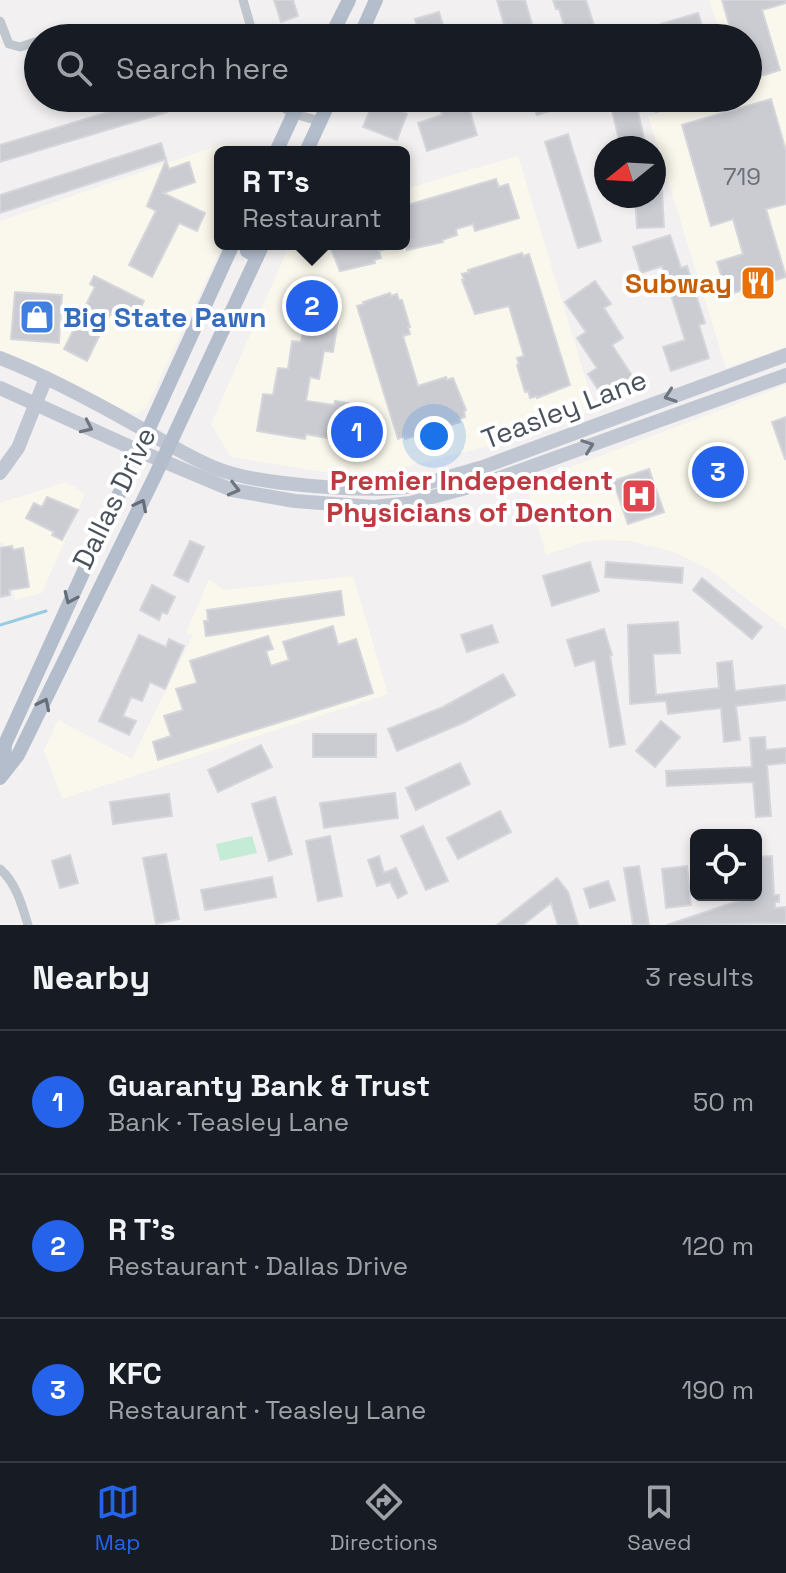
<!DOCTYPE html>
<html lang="en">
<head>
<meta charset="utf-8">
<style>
	body { margin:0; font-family:"Space Grotesk",sans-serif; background:#20242c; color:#f1f3f6 }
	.controls { position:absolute; right:24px; bottom:24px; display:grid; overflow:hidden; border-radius:12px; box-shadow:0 4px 12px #0003 }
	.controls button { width:72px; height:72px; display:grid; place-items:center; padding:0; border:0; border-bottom:2px solid #363941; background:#171b24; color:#f1f3f6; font:40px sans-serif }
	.compass { position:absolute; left:594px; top:136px; width:72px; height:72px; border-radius:50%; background:#171b24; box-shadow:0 4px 12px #0003; rotate:252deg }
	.you { position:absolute; left:434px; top:436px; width:28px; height:28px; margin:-20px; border:6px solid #fff; border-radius:50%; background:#1a73e8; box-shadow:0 0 0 12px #1a73e833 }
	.badge { display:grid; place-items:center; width:52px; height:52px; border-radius:50%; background:#2563eb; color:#fff; font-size:26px; font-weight:700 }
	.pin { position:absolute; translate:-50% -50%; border:4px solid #fff; box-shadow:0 2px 8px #0006 }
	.popup { position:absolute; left:214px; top:146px; width:196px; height:104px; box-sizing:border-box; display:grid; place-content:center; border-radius:12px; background:#171b24; filter:drop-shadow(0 2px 6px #0005); font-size:26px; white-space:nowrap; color:#9ea1a6 }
	.popup b { font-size:30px; color:#f1f3f6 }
	.popup::after { content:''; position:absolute; left:50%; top:100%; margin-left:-16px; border:16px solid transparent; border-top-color:#171b24 }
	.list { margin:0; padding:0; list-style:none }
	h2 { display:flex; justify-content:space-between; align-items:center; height:104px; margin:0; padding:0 32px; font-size:34px }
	h2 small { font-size:26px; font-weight:400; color:#9ea1a6 }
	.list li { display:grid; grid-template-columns:52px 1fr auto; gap:24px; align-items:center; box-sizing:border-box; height:144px; padding:0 32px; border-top:2px solid #363941 }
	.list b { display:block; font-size:30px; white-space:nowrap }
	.list p { margin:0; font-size:26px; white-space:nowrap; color:#9ea1a6 }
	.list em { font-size:26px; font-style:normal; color:#9ea1a6 }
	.icon { flex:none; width:44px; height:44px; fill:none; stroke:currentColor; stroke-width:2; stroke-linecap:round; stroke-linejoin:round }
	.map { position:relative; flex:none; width:786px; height:925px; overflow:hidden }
	.search { position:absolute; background:#171b24; box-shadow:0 4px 12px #0003; left:24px; right:24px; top:24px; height:88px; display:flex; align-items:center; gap:20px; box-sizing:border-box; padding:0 28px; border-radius:44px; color:#9ea1a6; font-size:30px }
	.sheet { height:536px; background:#171b24 }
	nav { display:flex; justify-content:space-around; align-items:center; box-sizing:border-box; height:112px; border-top:2px solid #363941; background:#171b24; font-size:22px; color:#9ea1a6 }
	nav a { display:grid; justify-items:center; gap:4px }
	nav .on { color:#2563eb }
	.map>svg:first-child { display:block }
	.commercial { fill:#faf8ec }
	.green { fill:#c4ebd6 }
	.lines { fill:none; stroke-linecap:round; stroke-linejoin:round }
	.stream { stroke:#95cce3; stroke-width:3 }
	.building { fill:#cbccd2; stroke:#d5d6db; stroke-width:2 }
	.street { stroke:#c0c6cd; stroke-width:9 }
	.secondary { stroke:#c0c7d2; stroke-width:14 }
	.primary { stroke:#b3bdcc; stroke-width:14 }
	.oneway { stroke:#6d757f }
	.oneway2 { stroke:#646d78 }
	.labels { text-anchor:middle; stroke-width:8; stroke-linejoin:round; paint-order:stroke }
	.number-label { font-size:24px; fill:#6a707a }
	.food-label { font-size:28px; font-weight:bold; fill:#c56008; stroke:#fff; text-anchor:end }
	.shop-label { font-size:28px; font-weight:bold; fill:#366cbe; stroke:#fff; text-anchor:start }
	.street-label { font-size:28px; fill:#4a525c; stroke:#fff }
	.health-label { font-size:28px; font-weight:bold; fill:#be3a42; stroke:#fff; text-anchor:end }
</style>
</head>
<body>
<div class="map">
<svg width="786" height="925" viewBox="0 0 786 925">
	<rect width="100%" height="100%" fill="#f2f0f0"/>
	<g class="commercial">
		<path d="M709 0H786V347L726 368 648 116 712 98H748V38H722Z"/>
		<path d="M225 143 248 152H220V244H223L146 408 137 414 127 411 0 353V221Z"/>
		<path d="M518 156 595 410 493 445 369 476 323 472 231 457 211 424 290 244H404V189Z"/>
		<path d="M786 385V629L707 568 674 552 631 541 601 540 585 542 546 555 526 484Z"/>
		<path d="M66 482 85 494 42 593 15 600 3 543H0V503Z"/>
		<path d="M353 576 388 694 62 799 44 750 58 720 132 759 193 635 186 633 209 579 224 590Z"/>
	</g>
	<path class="green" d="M252 836 257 853 220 861 216 844Z"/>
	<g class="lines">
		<path class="stream" d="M0 625 46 611"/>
	</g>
	<g class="building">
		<path d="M274 0H293L298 16 281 22Z"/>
		<path d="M497 0H525L536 38H508Z"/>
		<path d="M553 0H586L598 38H568L559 9H556Z"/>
		<path d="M722 0H786V3L762 10 780 70 748 80V38H733Z"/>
		<path d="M439 12 447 38H421L415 19Z"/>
		<path d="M698 13 706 38H665L661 24Z"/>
		<path d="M154 98H163L167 112 0 162V145Z"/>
		<path d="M375 98H405L399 110 407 114 397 140 363 127Z"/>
		<path d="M437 98H466L477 135 427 151 418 123 442 115Z"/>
		<path d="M531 98H559L562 107 537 115Z"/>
		<path d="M609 98H635L646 148H621Z"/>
		<path d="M651 98H694L695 100 656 112Z"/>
		<path d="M771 99 786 151V204L766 209 786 277 727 295 717 262 743 254 733 219 711 226 682 125Z"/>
		<path d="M568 134 601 241 578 248 545 142Z"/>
		<path d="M161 143 166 159 0 213V195Z"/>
		<path d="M166 160 169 169 189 162 195 182 163 193 205 213 197 231 179 223 152 277 129 265 156 211 147 206Z"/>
		<path d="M496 179 499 187 508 184 519 218 475 231 473 224 456 229 457 235 442 240 443 242 407 250 404 240V206Z"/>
		<path d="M654 190H662L664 227 637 228 635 196H654Z"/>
		<path d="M670 235 681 268 687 266 705 323 699 325 709 358 671 371 663 347 685 340 662 266 641 273 633 247Z"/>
		<path d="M329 244H397V246L379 251 381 258 374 260 375 263 340 271Z"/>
		<path d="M522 253 523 256 529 254 570 385 537 398V396L530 398 528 391 525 392 517 365 519 364 517 358 524 356 509 306 475 314 462 280H464L462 274 469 272 468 270Z"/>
		<path d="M94 276 144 301 132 325 110 314 87 361 64 349 95 287 90 284Z"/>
		<path d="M595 281 611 304 604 308 623 338 612 345 633 377 603 397 588 374 597 368 577 338 586 332 565 302Z"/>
		<path d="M15 292 62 295 59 343 11 339Z"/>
		<path d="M390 293 391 296 397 294 399 300H402L410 327H408L410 334 403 336 418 386 446 377 447 380 453 378 466 410 464 411 465 417 459 419 460 422 405 439V436L398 439 357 306 364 304 363 302Z"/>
		<path d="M309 297 341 302 333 352 324 351 319 379 310 377 306 401 334 405 335 401 371 407 369 421 375 422 372 440 333 434 332 439 306 434 305 439 257 431 263 394 273 395 278 368 288 369 292 341 301 342Z"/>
		<path d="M786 417V458L785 459 772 422Z"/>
		<path d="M718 444 729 466 726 467 733 485 715 491 700 451Z"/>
		<path d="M649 469 664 512 628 524 613 481Z"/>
		<path d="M47 497 78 510 62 540 52 535 54 532 26 518 34 503 42 507Z"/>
		<path d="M190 541 204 547 188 582 174 575Z"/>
		<path d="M12 546 13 550 23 548 29 587 9 590 10 595 0 597V548Z"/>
		<path d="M590 562 599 591 552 606 543 576Z"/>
		<path d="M606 562 683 568 682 583 605 577Z"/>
		<path d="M702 578 762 627 752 639 693 590Z"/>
		<path d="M152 585 175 597 167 614 162 612 159 620 140 610Z"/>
		<path d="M341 591 344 615 206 636 204 621H208L207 610Z"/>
		<path d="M678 622 680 653 653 654 656 695 719 688 717 663 732 661 735 691 786 685V700L736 706 740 740 724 742 721 708 668 714 666 701 630 704 628 625Z"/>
		<path d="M492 625 498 642 467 652 461 635Z"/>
		<path d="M333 626 338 645 356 639 373 693 158 760 153 742 171 736 164 716 183 710 176 689 197 683 190 661 268 636 273 649 266 651 271 666 289 660 283 642Z"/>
		<path d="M604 629 612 655 610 656 625 744 610 747 595 660 575 666 567 640Z"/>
		<path d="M139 635 166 647 169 639 184 646 165 689 150 682 142 701 131 697 123 716 136 721 129 735 99 721Z"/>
		<path d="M503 674 515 695 465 722 397 751 388 729 443 707Z"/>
		<path d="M661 721 680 737 655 767 636 751Z"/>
		<rect x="313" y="734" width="63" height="23"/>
		<path d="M765 737 766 750 786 748V763L767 765 771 816 756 817 753 782 667 786 666 771 752 767 750 738Z"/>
		<path d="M261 745 272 767 218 792 208 770Z"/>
		<path d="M460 763 470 784 416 810 406 788Z"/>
		<path d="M395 793 398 818 324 828 320 803Z"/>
		<path d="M169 794 172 816 113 824 110 802Z"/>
		<path d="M275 797 292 854 269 861 252 804Z"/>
		<path d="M500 811 511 832 458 859 447 838Z"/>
		<path d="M423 826 448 881 426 890 401 836Z"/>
		<path d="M330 836 342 896 318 901 306 841Z"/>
		<path d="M166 854 179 919 156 924 143 858Z"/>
		<path d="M70 855 78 883 60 888 52 861Z"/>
		<path d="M379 856 384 873 396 868 407 893 398 898 390 882 377 886 368 860Z"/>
		<path d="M772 856 774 895H779V902H775V908L786 907V923L667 925 756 895V857Z"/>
		<path d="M639 866 649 925H633L624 868Z"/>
		<path d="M687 866 691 905 666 908 662 869Z"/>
		<path d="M272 877 276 897 205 910 201 890Z"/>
		<path d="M557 878 568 892 578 925H558L551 903 523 925H497Z"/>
		<path d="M608 881 615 900 590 908 584 889Z"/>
	</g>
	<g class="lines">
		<g class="street">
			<path d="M243 0 254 38"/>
			<path d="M0 21 9 44 20 47 38 41"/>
			<path d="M48 38 66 32"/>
			<path d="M274 98C286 114 301 116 320 121"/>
			<path d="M0 869C16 883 22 905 28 925"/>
		</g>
		<g class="secondary">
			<path d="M0 358C47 376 93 401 137 426 164 441 189 458 218 469 258 485 363 492 406 487 433 483 457 474 483 467L786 355"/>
			<path d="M0 388 139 451 232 490 295 501 374 507 410 503 488 482 786 375"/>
			<path d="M0 473 18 448 46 378"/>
		</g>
		<g class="primary">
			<path d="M330 38 349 0"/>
			<path d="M359 38 376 0"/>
			<path d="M276 152 301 98"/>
			<path d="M306 152 331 98"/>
			<path d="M246 244 247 251 257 257"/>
			<path d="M4 770 5 744 233 244"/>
			<path d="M0 778 18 755 155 476 263 244"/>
		</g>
	</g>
	<defs><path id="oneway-chevron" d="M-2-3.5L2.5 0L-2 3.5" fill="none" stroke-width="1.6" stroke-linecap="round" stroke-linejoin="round" transform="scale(2)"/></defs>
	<g class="oneway">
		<use href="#oneway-chevron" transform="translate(670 396) rotate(161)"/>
		<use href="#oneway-chevron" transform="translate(87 427) rotate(25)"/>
		<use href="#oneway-chevron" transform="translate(588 446) rotate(-20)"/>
		<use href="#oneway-chevron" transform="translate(234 489) rotate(14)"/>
	</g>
	<g class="oneway2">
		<use href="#oneway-chevron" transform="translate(141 505) rotate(-63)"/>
		<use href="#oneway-chevron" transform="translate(70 598) rotate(114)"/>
		<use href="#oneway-chevron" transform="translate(44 704) rotate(-64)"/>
	</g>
	<defs>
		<symbol id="restaurant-square" viewBox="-11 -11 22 22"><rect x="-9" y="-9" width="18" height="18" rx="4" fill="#e8710a" stroke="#fff"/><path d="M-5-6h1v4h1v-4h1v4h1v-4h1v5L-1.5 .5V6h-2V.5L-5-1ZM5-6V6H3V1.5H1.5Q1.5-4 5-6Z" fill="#fff"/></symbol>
		<symbol id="shop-square" viewBox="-11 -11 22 22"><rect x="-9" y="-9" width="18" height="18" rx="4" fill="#3f7fe0" stroke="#fff"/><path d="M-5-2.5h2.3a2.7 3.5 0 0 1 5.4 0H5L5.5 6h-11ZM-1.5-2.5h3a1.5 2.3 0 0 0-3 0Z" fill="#fff"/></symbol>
		<symbol id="hospital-square" viewBox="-11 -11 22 22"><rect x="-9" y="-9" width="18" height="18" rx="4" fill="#e0444e" stroke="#fff"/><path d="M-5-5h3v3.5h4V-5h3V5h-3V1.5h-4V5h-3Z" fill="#fff"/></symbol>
	</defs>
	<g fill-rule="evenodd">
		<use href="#restaurant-square" x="738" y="263" width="40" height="40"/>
		<use href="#shop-square" x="17" y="297" width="40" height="40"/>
		<use href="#hospital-square" x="619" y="476" width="40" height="40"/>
	</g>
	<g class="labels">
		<g class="number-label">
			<text x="742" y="185">719</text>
		</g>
		<g class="food-label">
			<text x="732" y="293">Subway</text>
		</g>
		<g class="shop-label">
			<text x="63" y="327">Big State Pawn</text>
		</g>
		<g class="street-label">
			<text transform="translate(564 409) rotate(-21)" y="10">Teasley Lane</text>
			<text transform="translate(114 498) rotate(-64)" y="10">Dallas Drive</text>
		</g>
		<g class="health-label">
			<text x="613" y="490">Premier Independent<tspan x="613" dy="32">Physicians of Denton</tspan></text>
		</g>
	</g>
</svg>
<div class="controls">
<button><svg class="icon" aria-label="locate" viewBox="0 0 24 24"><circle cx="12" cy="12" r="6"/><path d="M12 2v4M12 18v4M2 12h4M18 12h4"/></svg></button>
</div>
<svg class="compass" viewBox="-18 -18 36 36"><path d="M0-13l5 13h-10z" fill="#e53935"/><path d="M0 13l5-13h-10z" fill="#9ea1a6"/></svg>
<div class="you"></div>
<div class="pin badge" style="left:357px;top:432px">1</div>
<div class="pin badge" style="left:312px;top:306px">2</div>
<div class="popup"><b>R T's</b>Restaurant</div>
<div class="pin badge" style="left:718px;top:472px">3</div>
<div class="search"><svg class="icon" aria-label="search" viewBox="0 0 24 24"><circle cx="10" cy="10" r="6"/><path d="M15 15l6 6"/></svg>Search here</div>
</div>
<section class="sheet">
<h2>Nearby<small>3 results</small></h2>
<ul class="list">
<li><span class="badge">1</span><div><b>Guaranty Bank &amp; Trust</b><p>Bank · Teasley Lane</p></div><em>50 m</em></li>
<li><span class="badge">2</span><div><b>R T's</b><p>Restaurant · Dallas Drive</p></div><em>120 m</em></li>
<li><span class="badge">3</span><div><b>KFC</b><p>Restaurant · Teasley Lane</p></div><em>190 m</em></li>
</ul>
</section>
<nav>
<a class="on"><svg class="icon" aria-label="map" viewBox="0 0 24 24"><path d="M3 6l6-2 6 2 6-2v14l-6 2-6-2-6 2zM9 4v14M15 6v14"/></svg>Map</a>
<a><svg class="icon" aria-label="directions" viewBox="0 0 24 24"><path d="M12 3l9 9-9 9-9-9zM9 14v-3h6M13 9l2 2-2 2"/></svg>Directions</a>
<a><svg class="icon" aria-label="saved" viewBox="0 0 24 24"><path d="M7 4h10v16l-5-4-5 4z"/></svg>Saved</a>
</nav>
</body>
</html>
